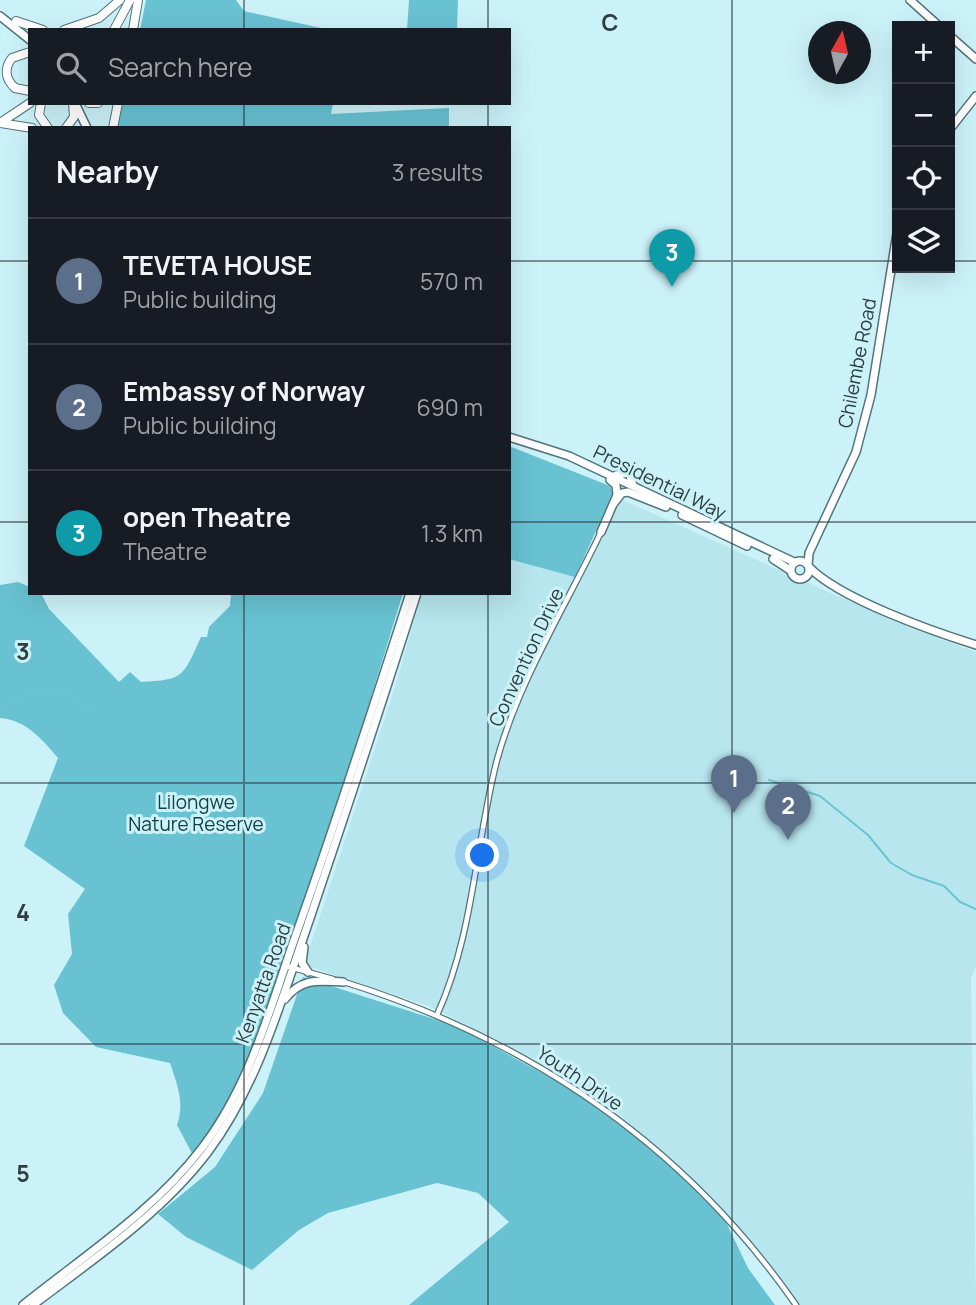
<!DOCTYPE html>
<html lang="en">
<head>
<meta charset="utf-8">
<style>
	body { margin:0; font-family:Manrope,sans-serif; background:#242831; color:#f1f3f6 }
	.controls { position:absolute; right:21px; top:21px; display:grid; overflow:hidden; border-radius:0px; box-shadow:0 7px 28px #0002 }
	.controls button { width:63px; height:63px; display:grid; place-items:center; padding:0; border:0; border-bottom:2px solid #363941; background:#171b24; color:#f1f3f6; font:35px sans-serif }
	.compass { position:absolute; left:808px; top:21px; width:63px; height:63px; border-radius:50%; background:#171b24; box-shadow:0 7px 28px #0002; rotate:8deg }
	.you { position:absolute; left:483px; top:856px; width:24px; height:24px; margin:-18px; border:5px solid #fff; border-radius:50%; background:#1a73e8; box-shadow:0 0 0 10px #1a73e833 }
	.badge { display:grid; place-items:center; width:46px; height:46px; border-radius:50%; background:#b35506; color:#fff; font-size:23px; font-weight:700 }
	.pin { position:absolute; translate:-50% -58px; filter:drop-shadow(0 2px 4px #0008) }
	.pin::after { content:''; position:absolute; top:37px; width:24px; height:21px; background:inherit; clip-path:polygon(0 0,100% 0,50% 100%) }
	.list { margin:0; padding:0; list-style:none }
	h2 { display:flex; justify-content:space-between; align-items:center; height:91px; margin:0; padding:0 28px; font-size:30px }
	h2 small { font-size:23px; font-weight:400; color:#9ea1a6 }
	.list li { display:grid; grid-template-columns:46px 1fr auto; gap:21px; align-items:center; box-sizing:border-box; height:126px; padding:0 28px; border-top:2px solid #363941 }
	.list b { display:block; font-size:26px; white-space:nowrap }
	.list p { margin:0; font-size:23px; white-space:nowrap; color:#9ea1a6 }
	.list em { font-size:23px; font-style:normal; color:#9ea1a6 }
	.icon { flex:none; width:38px; height:38px; fill:none; stroke:currentColor; stroke-width:2; stroke-linecap:round; stroke-linejoin:round }
	.map { position:relative; flex:none; width:976px; height:1305px; overflow:hidden }
	.search { position:absolute; background:#171b24; box-shadow:0 7px 28px #0002; left:28px; top:28px; width:483px; height:77px; display:flex; align-items:center; gap:18px; box-sizing:border-box; padding:0 24px; border-radius:0px; color:#9ea1a6; font-size:26px }
	.panel { position:absolute; background:#171b24; box-shadow:0 7px 28px #0002; left:28px; top:126px; width:483px; height:469px; border-radius:0px }
	.map>svg:first-child { display:block }
	.built { fill:#b7e6ee }
	.forest { fill:#68c2d2 }
	.lines { fill:none; stroke-linecap:round; stroke-linejoin:round }
	.stream { stroke:#6bc4d4; stroke-width:2 }
	.minor-casing { stroke:#52747b; stroke-width:7 }
	.major-casing { stroke:#52747b; stroke-width:10 }
	.highway-casing { stroke:#52747b; stroke-width:10 }
	.minor { stroke:#fff; stroke-width:4.5 }
	.major { stroke:#fff; stroke-width:7 }
	.highway { stroke:#fff; stroke-width:8 }
	.grid { fill:none; stroke:#2e3d40; stroke-width:2; stroke-opacity:0.55 }
	.labels { text-anchor:middle; stroke-width:6; stroke-linejoin:round; paint-order:stroke }
	.street-label { font-size:19px; fill:#2e3d40; stroke:#ccf2f9 }
	.park-label { font-size:19px; fill:#143e45; stroke:#ccf2f9 }
	.grid-label { font-size:23px; text-anchor:middle; font-weight:bold; fill:#2e3d40; stroke:#ccf2f9; stroke-width:6; stroke-linejoin:round; paint-order:stroke }
</style>
</head>
<body>
<div class="map">
<svg width="976" height="1305" viewBox="0 0 976 1305">
	<rect width="100%" height="100%" fill="#ccf2f9"/>
	<path class="built" d="M509 456 614 496 900 624 976 652V966L971 978 976 1305H796L712 1197 616 1111 549 1066 429 1006 304 965 395 687 422 593H509Z"/>
	<g class="forest">
		<path d="M146 0H236L244 11 330 30H140Z"/>
		<path d="M409 0H458L457 30H407Z"/>
		<path d="M123 103H333L331 114 449 108V128H117Z"/>
		<path d="M509 446 610 486 613 493 575 577 509 559Z"/>
		<path d="M18 582 30 587V593H41L49 609 119 682 130 672 141 682C185 680 183 676 201 637H207L209 627 230 606 231 593H403L271 1023 237 1097 195 1159 177 1125C185 1103 177 1084 170 1063L96 1047 63 1013 54 985 72 954 68 914 85 889 24 846 58 758C42 739 26 720 0 718V585Z"/>
		<path d="M303 977 456 1026 571 1089 655 1151 725 1220 748 1268 775 1305H409L509 1222 478 1193 437 1183 328 1213 299 1230 252 1270 186 1237 158 1214 215 1167 263 1093Z"/>
	</g>
	<g class="lines">
		<g class="stream">
			<path d="M0 706 42 689 62 695 71 694 83 709 96 710"/>
			<path d="M769 780 820 796 868 835 891 863 912 875 944 886 960 902 976 909"/>
		</g>
		<defs>
			<g id="minor">
				<path d="M286 966 333 979"/>
				<path d="M341 981C529 1039 683 1143 796 1305"/>
				<path d="M437 1015C474 934 475 845 497 760 519 680 566 606 601 532"/>
			</g>
			<g id="major">
				<path d="M910 0 939 26"/>
				<path d="M0 16 30 40"/>
				<path d="M950 36 976 59"/>
				<path d="M75 103 87 128"/>
				<path d="M950 129 976 96"/>
				<path d="M509 437 569 456 794 562"/>
				<path d="M616 475 629 473 633 485"/>
				<path d="M614 503 622 493 628 492 666 507"/>
				<path d="M682 515 747 546"/>
				<path d="M601 532 617 495 616 485 610 480"/>
				<path d="M773 559 790 570"/>
				<circle cx="800" cy="570" r="9"/>
				<path d="M808 565 809 553 856 452 871 395 897 233"/>
				<path d="M809 567C840 599 932 631 976 645"/>
				<path d="M304 947 302 963 308 972"/>
				<path d="M285 999C302 977 319 981 343 982"/>
				<path d="M23 1305C84 1256 154 1211 202 1148 248 1088 268 1016 292 946 334 829 372 711 410 593"/>
				<path d="M33 1305C94 1259 162 1213 208 1152 257 1086 279 1007 306 930 344 818 381 706 417 593"/>
			</g>
			<g id="highway">
				<path d="M16 21 43 30"/>
				<path d="M64 30 99 18 120 0"/>
				<path d="M114 30 130 0"/>
				<path d="M133 30 138 0"/>
				<path d="M30 52 12 58C4 68 5 79 15 88L30 91"/>
				<path d="M41 103 39 115 48 128"/>
				<path d="M89 103H98"/>
				<path d="M0 123 30 103"/>
				<path d="M0 123 32 128"/>
				<path d="M66 128 74 117 73 103"/>
				<path d="M113 128 118 103"/>
			</g>
		</defs>
		<use href="#minor" class="minor-casing"/>
		<use href="#major" class="major-casing"/>
		<use href="#highway" class="highway-casing"/>
		<use href="#minor" class="minor"/>
		<use href="#major" class="major"/>
		<use href="#highway" class="highway"/>
	</g>
	<path class="grid" d="M244 0V30M488 0V30M732 0V1305M244 103V128M488 103V128M0 261H30M509 261H897M950 261H976M0 522H30M509 522H976M244 593V1305M488 593V1305M0 783H976M0 1044H976"/>
	<g class="labels">
		<g class="street-label">
			<text transform="translate(857 363) rotate(-79)" y="7">Chilembe Road</text>
			<text transform="translate(660 482) rotate(26)" y="7">Presidential Way</text>
			<text transform="translate(526 657) rotate(-65)" y="7">Convention Drive</text>
			<text transform="translate(263 983) rotate(-70)" y="7">Kenyatta Road</text>
			<text transform="translate(580 1078) rotate(34)" y="7">Youth Drive</text>
		</g>
		<g class="park-label">
			<text x="196" y="809">Lilongwe<tspan x="196" dy="22">Nature Reserve</tspan></text>
		</g>
	</g>
	<g class="grid-label">
		<text x="610" y="31">C</text>
		<text x="23" y="660">3</text>
		<text x="23" y="921">4</text>
		<text x="23" y="1182">5</text>
	</g>
</svg>
<div class="controls">
<button>+</button>
<button>−</button>
<button><svg class="icon" aria-label="locate" viewBox="0 0 24 24"><circle cx="12" cy="12" r="6"/><path d="M12 2v4M12 18v4M2 12h4M18 12h4"/></svg></button>
<button><svg class="icon" aria-label="layers" viewBox="0 0 24 24"><path d="M12 4l9 5-9 5-9-5zM3 14l9 5 9-5"/></svg></button>
</div>
<svg class="compass" viewBox="-18 -18 36 36"><path d="M0-13l5 13h-10z" fill="#e53935"/><path d="M0 13l5-13h-10z" fill="#9ea1a6"/></svg>
<div class="you"></div>
<div class="pin badge" style="left:734px;top:813px;background:#5c6f8a">1</div>
<div class="pin badge" style="left:788px;top:840px;background:#5c6f8a">2</div>
<div class="pin badge" style="left:672px;top:287px;background:#0f9aa8">3</div>
<div class="search"><svg class="icon" aria-label="search" viewBox="0 0 24 24"><circle cx="10" cy="10" r="6"/><path d="M15 15l6 6"/></svg>Search here</div>
<section class="panel">
<h2>Nearby<small>3 results</small></h2>
<ul class="list">
<li><span class="badge" style="background:#5c6f8a">1</span><div><b>TEVETA HOUSE</b><p>Public building</p></div><em>570 m</em></li>
<li><span class="badge" style="background:#5c6f8a">2</span><div><b>Embassy of Norway</b><p>Public building</p></div><em>690 m</em></li>
<li><span class="badge" style="background:#0f9aa8">3</span><div><b>open Theatre</b><p>Theatre</p></div><em>1.3 km</em></li>
</ul>
</section>
</div>
</body>
</html>
